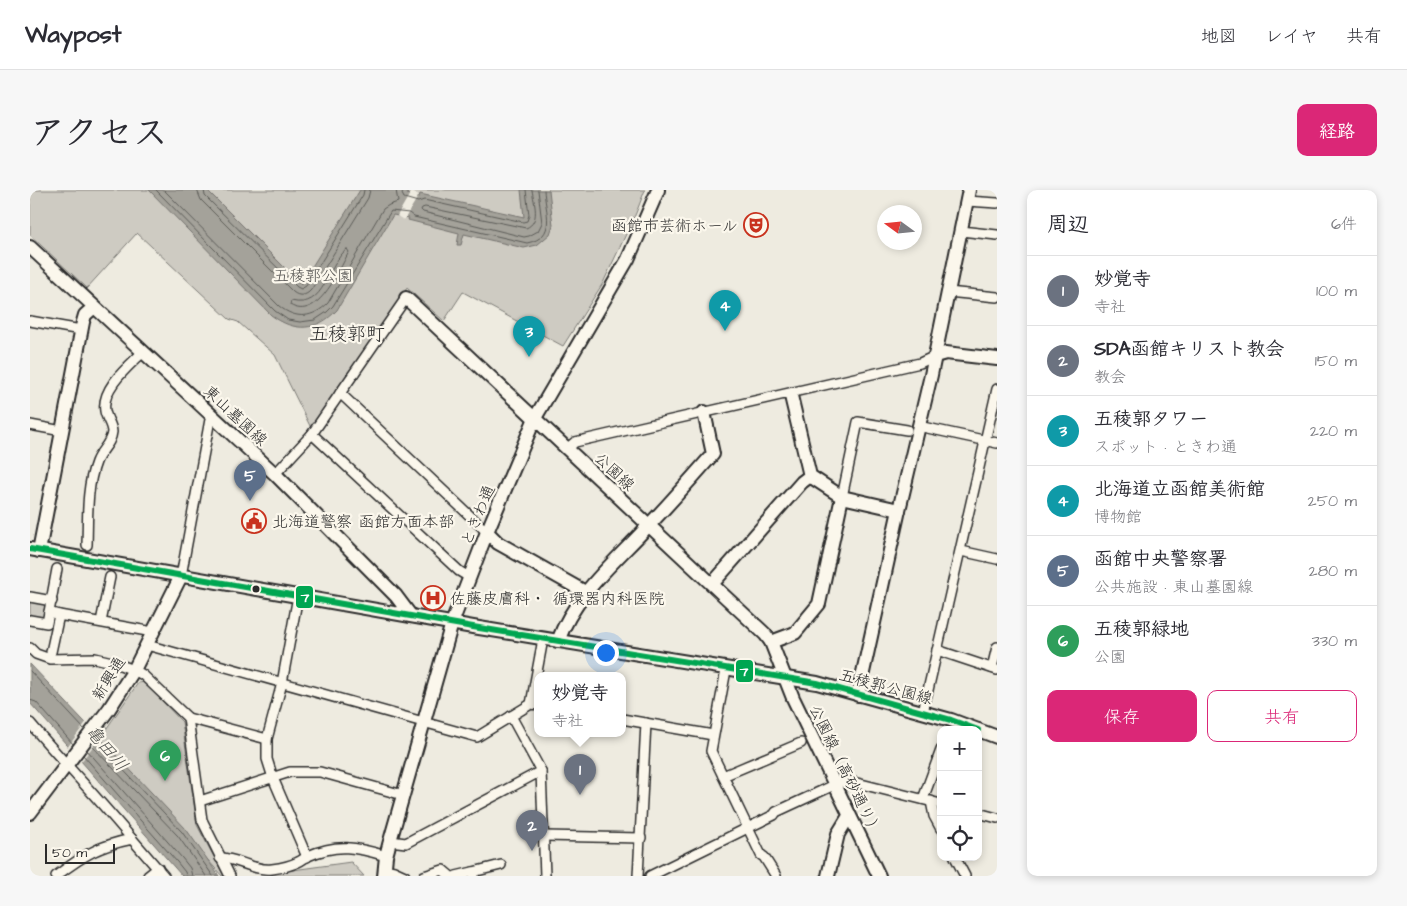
<!DOCTYPE html>
<html lang="ja">
<head>
<meta charset="utf-8">
<style>
	body { margin:0; font-family:"Architects Daughter","Klee One",sans-serif; background:#f7f7f7; color:#2b2b33 }
	.controls { position:absolute; right:15px; bottom:15px; display:grid; overflow:hidden; border-radius:10px; box-shadow:0 2px 8px #0003 }
	.controls button { width:45px; height:45px; display:grid; place-items:center; padding:0; border:0; border-bottom:1px solid #e1e1e2; background:#fff; color:#2b2b33; font:25px sans-serif }
	.compass { position:absolute; left:847px; top:15px; width:45px; height:45px; border-radius:50%; background:#fff; box-shadow:0 2px 8px #0003; rotate:285deg }
	.scale { position:absolute; left:15px; bottom:12px; width:70px; box-sizing:border-box; padding-left:5px; border:2px solid #2b2b2b; border-top:0; font-size:14px; line-height:18px; white-space:nowrap; color:#2b2b2b; -webkit-text-stroke:4px #fbf7ec; paint-order:stroke }
	.you { position:absolute; left:575px; top:462px; width:18px; height:18px; margin:-12px; border:4px solid #fff; border-radius:50%; background:#1a73e8; box-shadow:0 0 0 8px #1a73e833 }
	.badge { display:grid; place-items:center; width:32px; height:32px; border-radius:50%; background:#db2777; color:#fff; font-size:16px; font-weight:700 }
	.pin { position:absolute; translate:-50% -41px; filter:drop-shadow(0 1px 2px #0008) }
	.pin::after { content:''; position:absolute; top:26px; width:18px; height:15px; background:inherit; clip-path:polygon(0 0,100% 0,50% 100%) }
	.popup { position:absolute; left:504px; top:482px; width:92px; height:65px; box-sizing:border-box; display:grid; place-content:center; border-radius:10px; background:#fff; filter:drop-shadow(0 1px 4px #0005); font-size:16px; white-space:nowrap; color:#7c7c81 }
	.popup b { font-size:19px; color:#2b2b33 }
	.popup::after { content:''; position:absolute; left:50%; top:100%; margin-left:-10px; border:10px solid transparent; border-top-color:#fff }
	.list { margin:0; padding:0; list-style:none }
	h2 { display:flex; justify-content:space-between; align-items:center; height:65px; margin:0; padding:0 20px; font-size:21px }
	h2 small { font-size:16px; font-weight:400; color:#7c7c81 }
	.list li { display:grid; grid-template-columns:32px 1fr auto; gap:15px; align-items:center; box-sizing:border-box; height:70px; padding:0 20px; border-top:1px solid #e1e1e2 }
	.list b { display:block; font-size:19px; white-space:nowrap }
	.list p { margin:0; font-size:16px; white-space:nowrap; color:#7c7c81 }
	.list em { font-size:16px; font-style:normal; color:#7c7c81 }
	.actions { display:flex; gap:10px; padding:15px 20px }
	.actions a { flex:1; padding:11px 0; border:1px solid #db2777; border-radius:10px; text-align:center; font-size:18px; color:#db2777 }
	.actions .main { background:#db2777; color:#fff }
	.icon { flex:none; width:28px; height:28px; fill:none; stroke:currentColor; stroke-width:2; stroke-linecap:round; stroke-linejoin:round }
	.map { position:relative; flex:none; width:967px; height:686px; overflow:hidden; border-radius:10px }
	header { display:flex; align-items:center; gap:30px; box-sizing:border-box; height:70px; padding:0 25px; background:#fff; border-bottom:1px solid #e1e1e2 }
	header strong { font-size:24px }
	nav { display:flex; gap:28px; margin-inline-start:auto; font-size:18px }
	.intro { display:flex; align-items:center; justify-content:space-between; box-sizing:border-box; height:120px; padding:0 30px }
	h1 { margin:0; font-size:35px }
	.button { padding:12px 22px; border-radius:10px; background:#db2777; color:#fff; font-size:18px; font-weight:700 }
	main { display:flex; gap:30px; padding:0 30px }
	aside { flex:1; background:#fff; border-radius:10px; box-shadow:0 2px 8px #0003 }
	.map>svg:first-child { display:block }
	.green { fill:#cecbc2; stroke:#7c7b76 }
	.water { fill:#a4a29a; stroke:#74726e }
	.pier { fill:#eeebe0 }
	.lines { fill:none; stroke-linecap:round; stroke-linejoin:round }
	.shore { stroke:#5b5b57; stroke-width:1 }
	.street-casing { stroke:#2b2b2b; stroke-width:12 }
	.secondary-casing { stroke:#2b2b2b; stroke-width:16 }
	.street { stroke:#fbf7ec; stroke-width:9 }
	.secondary { stroke:#fbf7ec; stroke-width:12 }
	.bus-1-casing { stroke:#fbf7ec; stroke-width:10 }
	.bus-1 { stroke:#00a651; stroke-width:6 }
	.bus-dot { fill:#2b2b2b; stroke:#fbf7ec; stroke-width:2 }
	.labels { text-anchor:middle; stroke-width:4.5; stroke-linejoin:round; paint-order:stroke }
	.poi-label { font-size:16px; fill:#2b2b2b; stroke:#fbf7ec; text-anchor:start }
	.park-label { font-size:16px; fill:#545351; stroke:#fbf7ec }
	.street-label { font-size:16px; fill:#2b2b2b; stroke:#fbf7ec }
	.water-label { font-size:18px; font-style:italic; fill:#555552; stroke:#fbf7ec }
	.quarter-label { font-size:19px; fill:#2b2b2b; stroke:#fbf7ec }
	.line-badge { stroke:#fbf7ec; stroke-width:2 }
	.badge-label { font-size:14px; text-anchor:middle; font-weight:bold; fill:#fff }
</style>
</head>
<body>
<header>
<strong>Waypost</strong>
<nav><a>地図</a><a>レイヤ</a><a>共有</a></nav>
</header>
<div class="intro"><h1>アクセス</h1><a class="button">経路</a></div>
<main>
<div class="map">
<svg width="967" height="686" viewBox="0 0 967 686">
	<rect width="100%" height="100%" fill="#eeebe0"/>
	<filter id="ink" filterUnits="userSpaceOnUse"><feTurbulence type="fractalNoise" baseFrequency=".02" numOctaves="2"/><feDisplacementMap in="SourceGraphic" scale="10" xChannelSelector="R" yChannelSelector="G"/><feConvolveMatrix kernelMatrix="1 2 1 2 8 2 1 2 1" color-interpolation-filters="sRGB"/></filter>
	<g filter="url(#ink)">
		<g class="green">
			<path d="M0 0H615L606 23 573 93 533 156 433 102 414 131 377 98 281 238 245 165 208 132 199 129 107 43 57 98 0 45Z"/>
			<path d="M0 410 17 413 13 430 0 427Z"/>
			<path d="M114 492 152 532 167 635 194 686H192L70 548 108 493Z"/>
			<path d="M321 672 334 686H241V683Z"/>
		</g>
		<g class="water">
			<path d="M119 0H177L271 94 330 0H379L377 4 389 7 390 4 494 27 491 0H519L523 35 520 44 507 55 494 58 434 44 431 55H427L429 43 378 30 379 28 363 25 307 120C287 141 265 143 241 125Z"/>
			<path d="M0 474 156 639 189 686H152L0 513Z"/>
		</g>
		<g class="pier">
			<path d="M381 2 389 5 374 30 372 29 367 26Z"/>
			<path d="M57 531 71 546 50 573 37 558Z"/>
		</g>
		<g class="lines">
			<g class="shore">
				<path d="M126 0 245 121 258 130 270 132 285 130 297 122 303 116 361 21 379 23 384 27 497 53C528 47 515 21 514 0"/>
				<path d="M134 0 249 116C266 130 283 128 298 113L353 19 359 15 368 12 366 0"/>
				<path d="M167 0 171 10 263 102C269 107 276 106 281 100L338 8 340 0"/>
				<path d="M174 0 175 6 267 97 271 99 276 96 333 5 334 0"/>
				<path d="M373 0 372 4 374 8 388 12 394 10 493 32 497 31 499 25 496 0"/>
				<path d="M502 0C504 13 511 32 496 38L395 17 392 18 391 20 393 22 494 47 499 46 508 41 512 33 508 0"/>
				<path d="M317 59 319 62C308 81 288 132 260 115L261 111C296 120 296 75 317 59Z"/>
				<path d="M0 481 54 539"/>
				<path d="M0 510 6 512 43 554"/>
				<path d="M65 550 152 642 183 686"/>
				<path d="M61 555 148 646 176 686"/>
				<path d="M57 560 152 668 160 678 162 686"/>
				<path d="M53 565 147 672 155 682 156 686"/>
			</g>
			<defs>
				<g id="street">
					<path d="M937 11 967 13"/>
					<path d="M931 41 967 45"/>
					<path d="M918 102 967 107"/>
					<path d="M0 131 51 140"/>
					<path d="M310 203 457 342"/>
					<path d="M0 235 32 241"/>
					<path d="M888 236 967 253"/>
					<path d="M282 244 429 381 439 387"/>
					<path d="M538 258 545 252 890 173 905 166"/>
					<path d="M245 284 282 244 376 108"/>
					<path d="M812 307 828 232 877 240"/>
					<path d="M57 355C58 328 56 298 66 272 70 261 81 254 82 242 82 235 76 228 75 221 71 198 99 176 113 162"/>
					<path d="M931 361 967 369"/>
					<path d="M27 379 19 422 29 425"/>
					<path d="M151 386 181 224"/>
					<path d="M268 406 252 493 237 549V569L243 588 277 667"/>
					<path d="M0 407 22 411"/>
					<path d="M0 430 17 433 19 422"/>
					<path d="M71 432 80 387"/>
					<path d="M117 455 447 547 501 514 508 515"/>
					<path d="M0 458 6 464 20 469 65 468 82 472 104 480 113 485 158 528 172 630 200 686"/>
					<path d="M907 460 967 480"/>
					<path d="M21 462 29 425 123 442"/>
					<path d="M962 478 967 457"/>
					<path d="M696 480 681 561 731 665 734 667 746 686"/>
					<path d="M501 514 513 449"/>
					<path d="M893 522 967 199"/>
					<path d="M481 526 511 581 515 686"/>
					<path d="M158 528 237 549"/>
					<path d="M592 529 683 545"/>
					<path d="M0 533C33 572 69 609 102 649"/>
					<path d="M693 586 771 553"/>
					<path d="M893 609 911 560"/>
					<path d="M170 611 260 582H290L373 605"/>
					<path d="M901 611 904 626 911 639"/>
					<path d="M948 623 967 628"/>
					<path d="M514 646 611 648"/>
					<path d="M360 651 376 653 511 581"/>
					<path d="M925 667 935 686"/>
					<path d="M190 668C208 668 223 681 242 679 250 678 260 676 268 672 271 671 274 668 278 666 307 653 327 657 356 666"/>
					<path d="M354 679 364 681 375 686"/>
					<path d="M443 682 471 675"/>
					<path d="M26 686C54 665 68 656 102 649L134 686"/>
					<path d="M118 686 128 678"/>
					<path d="M394 686 413 680 420 686"/>
					<path d="M426 686 443 682 444 686"/>
					<path d="M608 686 616 533"/>
					<path d="M620 686 744 625 746 622 815 590 911 614"/>
				</g>
				<g id="secondary">
					<path d="M0 57 245 284 366 406 381 426"/>
					<path d="M376 108 735 444 741 452 763 508 849 686"/>
					<path d="M905 166 916 163 967 169"/>
					<path d="M761 206 780 286 812 307 869 320"/>
					<path d="M457 342 468 353 555 402"/>
					<path d="M0 359 443 437 787 493 921 530 948 540"/>
					<path d="M9 361 53 132 55 125 64 117"/>
					<path d="M683 393 772 292 780 286"/>
					<path d="M528 451C545 404 586 371 619 335 641 312 662 288 683 264L674 222"/>
					<path d="M741 452 765 443 789 414 812 307"/>
					<path d="M828 505 869 320 901 185 939 0"/>
					<path d="M948 540 967 547"/>
					<path d="M0 623 79 519 104 480 151 386"/>
					<path d="M354 686 356 666 360 651 422 433 457 342 505 228 598 69 628 0"/>
					<path d="M798 686 808 644 819 626"/>
				</g>
			</defs>
			<use href="#street" class="street-casing"/>
			<use href="#secondary" class="secondary-casing"/>
			<use href="#street" class="street"/>
			<use href="#secondary" class="secondary"/>
			<defs>
				<path id="bus-1" d="M0 359 443 437 787 493 921 530 948 540"/>
			</defs>
			<use href="#bus-1" class="bus-1-casing"/>
			<use href="#bus-1" class="bus-1"/>
		</g>
	</g>
	<defs>
		<symbol id="theatre-ring" viewBox="-11 -11 22 22"><circle r="9.5" fill="#fbf7ec" stroke="#c8321e" stroke-width="1.5"/><path d="M-5-5.5Q0-4 5-5.5V0Q5 5 0 6Q-5 5-5 0ZM-3.3-2.5H-1v1.5H-3.3ZM1-2.5H3.3v1.5H1ZM-2.8 1Q0 5.5 2.8 1Z" fill="#c8321e"/></symbol>
		<symbol id="civic-ring" viewBox="-11 -11 22 22"><circle r="9.5" fill="#fbf7ec" stroke="#c8321e" stroke-width="1.5"/><path d="M-.6-6.5H3V-4.5H.6V-3L4-1V1h2V6H-6V1h2V-1L-.6-3ZM-1.2 2.5V6h2.4V2.5Z" fill="#c8321e"/></symbol>
		<symbol id="hospital-ring" viewBox="-11 -11 22 22"><circle r="9.5" fill="#fbf7ec" stroke="#c8321e" stroke-width="1.5"/><path d="M-5-5h3v3.5h4V-5h3V5h-3V1.5h-4V5h-3Z" fill="#c8321e"/></symbol>
	</defs>
	<g fill-rule="evenodd">
		<use href="#theatre-ring" x="712" y="21" width="28" height="28"/>
		<use href="#civic-ring" x="210" y="317" width="28" height="28"/>
		<use href="#hospital-ring" x="389" y="394" width="28" height="28"/>
	</g>
	<circle class="bus-dot" cx="226" cy="399" r="4.5"/>
	<g class="labels">
		<g class="poi-label">
			<text x="708" y="41" text-anchor="end">函館市芸術ホール</text>
			<text x="242" y="337">北海道警察 函館方面本部</text>
			<text x="420" y="414">佐藤皮膚科・ 循環器内科医院</text>
		</g>
		<g class="park-label">
			<text x="283" y="91">五稜郭公園</text>
		</g>
		<g class="street-label">
			<text transform="translate(206 225) rotate(43)" y="6">東山墓園線</text>
			<text transform="translate(585 281) rotate(43)" y="6">公園線</text>
			<text transform="translate(447 325) rotate(-67)" y="6">ときわ通</text>
			<text transform="translate(78 488) rotate(-58)" y="6">新興通</text>
			<text transform="translate(856 496) rotate(15)" y="6">五稜郭公園線</text>
			<text transform="translate(816 580) rotate(64)" y="6">公園線（高砂通り）</text>
		</g>
		<g class="water-label">
			<text transform="translate(77 558) rotate(50)" y="6">亀田川</text>
		</g>
		<g class="quarter-label">
			<text x="317" y="150">五稜郭町</text>
		</g>
	</g>
	<g class="line-badge">
		<rect x="265" y="395" width="19" height="24" rx="5" fill="#00a651"/>
		<rect x="705" y="469" width="19" height="24" rx="5" fill="#00a651"/>
	</g>
	<g class="badge-label">
		<text x="275" y="412">7</text>
		<text x="714" y="486">7</text>
	</g>
</svg>
<div class="controls">
<button>+</button>
<button>−</button>
<button><svg class="icon" aria-label="locate" viewBox="0 0 24 24"><circle cx="12" cy="12" r="6"/><path d="M12 2v4M12 18v4M2 12h4M18 12h4"/></svg></button>
</div>
<svg class="compass" viewBox="-18 -18 36 36"><path d="M0-13l5 13h-10z" fill="#e53935"/><path d="M0 13l5-13h-10z" fill="#7c7c81"/></svg>
<div class="scale">50 m</div>
<div class="you"></div>
<div class="pin badge" style="left:550px;top:605px;background:#6b7280">1</div>
<div class="popup"><b>妙覚寺</b>寺社</div>
<div class="pin badge" style="left:502px;top:661px;background:#6b7280">2</div>
<div class="pin badge" style="left:499px;top:167px;background:#0f9aa8">3</div>
<div class="pin badge" style="left:695px;top:141px;background:#0f9aa8">4</div>
<div class="pin badge" style="left:220px;top:311px;background:#5c6f8a">5</div>
<div class="pin badge" style="left:135px;top:591px;background:#2e9e5b">6</div>
</div>
<aside>
<h2>周辺<small>6件</small></h2>
<ul class="list">
<li><span class="badge" style="background:#6b7280">1</span><div><b>妙覚寺</b><p>寺社</p></div><em>100 m</em></li>
<li><span class="badge" style="background:#6b7280">2</span><div><b>SDA函館キリスト教会</b><p>教会</p></div><em>150 m</em></li>
<li><span class="badge" style="background:#0f9aa8">3</span><div><b>五稜郭タワー</b><p>スポット · ときわ通</p></div><em>220 m</em></li>
<li><span class="badge" style="background:#0f9aa8">4</span><div><b>北海道立函館美術館</b><p>博物館</p></div><em>250 m</em></li>
<li><span class="badge" style="background:#5c6f8a">5</span><div><b>函館中央警察署</b><p>公共施設 · 東山墓園線</p></div><em>280 m</em></li>
<li><span class="badge" style="background:#2e9e5b">6</span><div><b>五稜郭緑地</b><p>公園</p></div><em>330 m</em></li>
</ul>
<div class="actions"><a class="main">保存</a><a>共有</a></div>
</aside>
</main>
</body>
</html>
